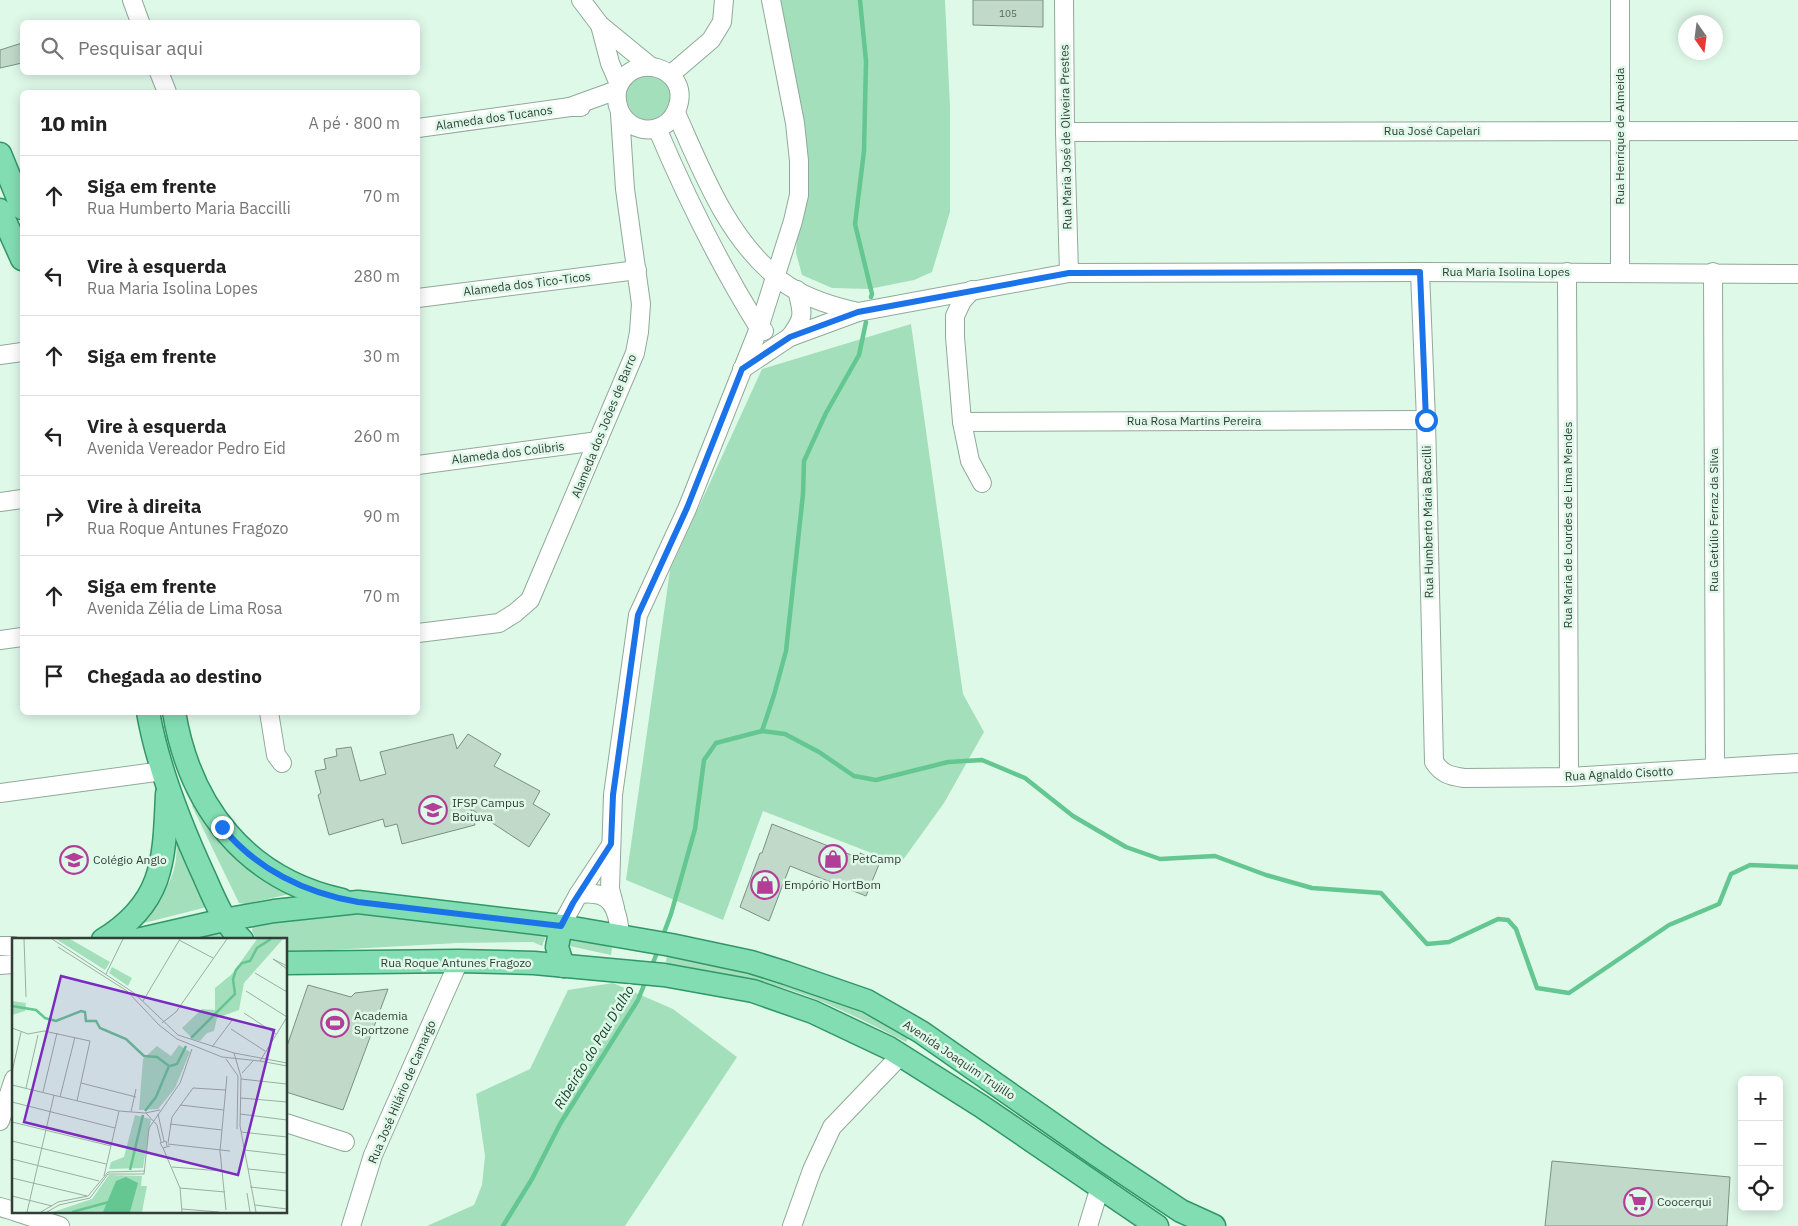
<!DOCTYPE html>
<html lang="pt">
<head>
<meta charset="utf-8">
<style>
	body { margin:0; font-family:"IBM Plex Sans",sans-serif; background:#f6f6f6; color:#222 }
	.controls { position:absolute; right:15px; bottom:15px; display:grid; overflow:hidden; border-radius:8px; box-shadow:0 2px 12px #0003 }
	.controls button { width:45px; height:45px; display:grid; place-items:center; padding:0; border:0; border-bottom:1px solid #e0e0e0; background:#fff; color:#222; font:25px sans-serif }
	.compass { position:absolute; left:1678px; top:15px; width:45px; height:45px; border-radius:50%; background:#fff; box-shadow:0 2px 12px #0003; rotate:166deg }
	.stop { position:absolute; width:15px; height:15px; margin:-11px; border:4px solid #1a73e8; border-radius:50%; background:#fff }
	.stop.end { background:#1a73e8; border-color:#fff; box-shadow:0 1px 5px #0008 }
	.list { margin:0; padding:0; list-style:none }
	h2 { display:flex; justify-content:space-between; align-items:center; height:65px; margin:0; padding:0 20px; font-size:21px }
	h2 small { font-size:16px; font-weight:400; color:#767676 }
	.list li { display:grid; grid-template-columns:32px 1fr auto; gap:15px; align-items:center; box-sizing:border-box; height:80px; padding:0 20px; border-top:1px solid #e0e0e0 }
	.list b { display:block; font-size:19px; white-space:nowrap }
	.list p { margin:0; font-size:16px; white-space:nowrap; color:#767676 }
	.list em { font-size:16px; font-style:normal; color:#767676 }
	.icon { flex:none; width:28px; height:28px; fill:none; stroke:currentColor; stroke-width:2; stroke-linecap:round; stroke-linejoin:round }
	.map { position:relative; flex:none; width:1798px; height:1226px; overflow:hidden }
	.search { position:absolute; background:#fff; box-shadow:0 2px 12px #0003; left:20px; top:20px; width:400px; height:55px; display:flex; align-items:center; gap:12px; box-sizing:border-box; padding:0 18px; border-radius:8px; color:#767676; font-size:19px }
	.panel { position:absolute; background:#fff; box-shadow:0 2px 12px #0003; left:20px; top:90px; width:400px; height:625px; border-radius:8px }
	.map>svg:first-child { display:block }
	.green { fill:#a3dfbb }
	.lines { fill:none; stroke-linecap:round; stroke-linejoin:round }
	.stream { stroke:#64c691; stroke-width:4.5 }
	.building { fill:#c0d9c9; stroke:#799182 }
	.minor-casing { stroke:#90a999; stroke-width:20 }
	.major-casing { stroke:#309767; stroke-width:25 }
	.minor { stroke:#fff; stroke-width:18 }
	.major { stroke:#82ddb3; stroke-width:22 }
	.route { stroke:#1a73e8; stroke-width:6 }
	.labels { text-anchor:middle; stroke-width:5; stroke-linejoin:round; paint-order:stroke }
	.number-label { font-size:10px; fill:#56645c }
	.street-label { font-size:12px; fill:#333d37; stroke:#dff9e9 }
	.poi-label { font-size:12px; fill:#333d37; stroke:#dff9e9; text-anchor:start }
	.water-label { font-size:14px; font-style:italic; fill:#16402a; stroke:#dff9e9 }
	.inset-river { fill:none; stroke:#64c691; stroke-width:2.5 }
	.inset-road { fill:none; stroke:#9aaea2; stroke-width:1 }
	.view { fill:#7b2cbf; fill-opacity:0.15; stroke:#7b2cbf; stroke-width:2.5 }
	.inset-edge { fill:none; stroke:#333d37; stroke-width:2.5 }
</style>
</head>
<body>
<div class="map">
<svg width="1798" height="1226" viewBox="0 0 1798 1226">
	<rect width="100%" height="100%" fill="#dff9e9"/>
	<g class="green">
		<path d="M780 0H945L950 107V212L932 272 914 280 869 289 832 288 802 275 796 253 798 221Z"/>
		<path d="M646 72 668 83 672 99 665 115 658 119 642 122 628 114C620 85 619 87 646 72Z"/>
		<path d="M911 324 963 694 984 732 944 803 900 864 763 811 723 920 626 880 670 570 762 369Z"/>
		<path d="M194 804 299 892 245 904 239 903 192 806Z"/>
		<path d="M175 835 207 907 144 923 143 921C164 896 182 870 175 835Z"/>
		<path d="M315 913H417L547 933 542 946 533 942 457 943 295 952 286 951V940H259L255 937 252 931 253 926Z"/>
		<path d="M218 928 230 940H163Z"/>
		<path d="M571 935 613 941 611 955 565 945Z"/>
		<path d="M667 951 714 961 838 1000 909 1037 906 1042C868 1023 831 1003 790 990 750 977 707 974 666 964Z"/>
		<path d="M613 983 673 1009 737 1057 625 1226H427L474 1205 482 1185 485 1156 476 1094 530 1069 568 990Z"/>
	</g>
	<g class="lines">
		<g class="stream">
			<path d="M860 0 866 61 864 151 855 224 872 294 871 297"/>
			<path d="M762 731 774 695 786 651 803 494 804 461 826 413 859 355 866 322"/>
			<path d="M662 938 671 914 695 829 704 760 716 743 762 731 785 734 819 752 854 776 876 780 948 762 982 760 1025 778 1073 816 1126 847 1160 859 1215 856 1266 875 1312 888 1381 893 1427 944 1449 942 1498 919 1508 920 1516 929 1537 988 1569 993 1669 925 1719 904 1731 874 1750 865 1798 867"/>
			<path d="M651 968 658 950"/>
			<path d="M503 1226 532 1179 560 1124 638 1000 646 980"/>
		</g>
	</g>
	<g class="building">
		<path d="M973 0H1043V27L973 25Z"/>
		<path d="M22 43V63L0 68V50Z"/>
		<path d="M453 734 457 749 468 734 501 754 494 766 540 791 533 804 550 814 529 847 471 809 475 825 402 844 397 824 385 827 383 819 329 835 318 795 321 793 315 771 326 769 324 759 337 756 336 749 351 747 360 781 386 774 380 752Z"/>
		<path d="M772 824 859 858 860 853 880 862 866 896 790 866 769 921 740 907 760 853H762Z"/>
		<path d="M308 985 351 997 355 993 388 989 343 1110 286 1092V1049Z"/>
		<path d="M1552 1161 1730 1177 1727 1226H1545Z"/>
	</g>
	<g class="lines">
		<defs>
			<g id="minor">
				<path d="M132 0 140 22"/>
				<path d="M581 0 600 25 650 66"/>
				<path d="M1064 0 1065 132 1069 273"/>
				<path d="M1620 0V273"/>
				<path d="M600 25 610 63 619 84"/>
				<path d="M159 72 167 92"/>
				<path d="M670 75 711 40 722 22 724 0"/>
				<path d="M570 107 617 90C631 49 690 67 678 106 667 144 612 134 617 90"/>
				<path d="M676 113C703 173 727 238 780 280 802 297 831 306 858 312"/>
				<path d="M418 128 570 107H581"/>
				<path d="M657 128C686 197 720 265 759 328L764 331"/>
				<path d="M1065 132 1798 131"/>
				<path d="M1420 272 1426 420 1434 762C1442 774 1450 776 1464 778L1569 777 1798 763"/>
				<path d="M1567 272 1569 777"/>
				<path d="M1713 272 1715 768"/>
				<path d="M972 290 962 301 955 316V337L962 422 970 461 982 483"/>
				<path d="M418 298 637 270"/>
				<path d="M790 337C805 317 803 314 797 290"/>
				<path d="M0 355 22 352"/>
				<path d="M742 369 790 337 858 312 1069 273 1420 272 1798 274"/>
				<path d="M962 422 1426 420"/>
				<path d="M418 465 598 441"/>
				<path d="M0 502 22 499"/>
				<path d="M418 633 499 623 515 613 530 600 635 353 639 332 641 304 625 189 620 114"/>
				<path d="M0 640 22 637"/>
				<path d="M269 712 276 755 282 763"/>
				<path d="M0 793 163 771"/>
				<path d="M578 895 611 845"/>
				<path d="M615 908 610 889 613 795 638 615 687 509 759 328 793 221 799 195V161L795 123 771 0"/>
				<path d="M561 926 578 895C583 893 588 893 594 894 616 895 619 920 620 937"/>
				<path d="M0 946H14"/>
				<path d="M0 965 14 964"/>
				<path d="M0 1121 14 1079"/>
				<path d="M286 1123 345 1142"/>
				<path d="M0 1207 14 1211"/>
				<path d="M16 1212 60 1226"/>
				<path d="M351 1226 373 1155 459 961"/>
				<path d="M792 1226 812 1170 832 1127 901 1055"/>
				<path d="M1088 1226 1100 1187"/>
			</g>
			<g id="major">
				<path d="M0 154 22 208"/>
				<path d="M0 210 22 259"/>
				<path d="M148 712C158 769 181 826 205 878 215 901 224 923 242 940"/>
				<path d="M174 712C190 807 246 879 342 900"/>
				<path d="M561 926 557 947 563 966"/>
				<path d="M103 940C165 902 164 859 167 794"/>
				<path d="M137 940 224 920 274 911 358 902 561 926 671 945 751 962 786 973 867 1001 921 1032 1097 1155 1181 1211 1214 1226"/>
				<path d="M286 963 459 961 534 963 664 975 753 991 813 1012 889 1048 981 1106 1157 1226"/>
			</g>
		</defs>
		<use href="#minor" class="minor-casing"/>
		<use href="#major" class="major-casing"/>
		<use href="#minor" class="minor"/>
		<use href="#major" class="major"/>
	</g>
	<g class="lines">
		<path class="route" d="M222 827C256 869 305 893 358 902L561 926 573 903 611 844 613 795 638 615 687 508 742 369 790 337 858 312 1069 273 1420 272 1426 420"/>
	</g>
	<defs>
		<symbol id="university-ring" viewBox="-11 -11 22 22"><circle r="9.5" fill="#dff9e9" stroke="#b23e98" stroke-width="1.5"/><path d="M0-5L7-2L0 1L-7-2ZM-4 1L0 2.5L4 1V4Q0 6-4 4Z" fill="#b23e98"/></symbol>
		<symbol id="shop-ring" viewBox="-11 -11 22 22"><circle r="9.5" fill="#dff9e9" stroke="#b23e98" stroke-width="1.5"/><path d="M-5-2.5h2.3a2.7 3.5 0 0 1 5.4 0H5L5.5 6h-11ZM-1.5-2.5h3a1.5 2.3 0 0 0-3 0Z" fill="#b23e98"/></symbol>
		<symbol id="school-ring" viewBox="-11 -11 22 22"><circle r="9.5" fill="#dff9e9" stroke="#b23e98" stroke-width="1.5"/><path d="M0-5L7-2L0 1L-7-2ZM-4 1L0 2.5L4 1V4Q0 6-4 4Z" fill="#b23e98"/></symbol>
		<symbol id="stadium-ring" viewBox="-11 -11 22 22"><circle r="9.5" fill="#dff9e9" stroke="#b23e98" stroke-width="1.5"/><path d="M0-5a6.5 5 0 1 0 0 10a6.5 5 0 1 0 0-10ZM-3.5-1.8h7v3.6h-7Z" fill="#b23e98"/></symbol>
		<symbol id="supermarket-ring" viewBox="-11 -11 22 22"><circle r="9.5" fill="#dff9e9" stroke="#b23e98" stroke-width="1.5"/><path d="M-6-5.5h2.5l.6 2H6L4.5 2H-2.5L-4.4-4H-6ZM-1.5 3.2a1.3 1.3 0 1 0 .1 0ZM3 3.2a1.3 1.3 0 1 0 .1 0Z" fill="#b23e98"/></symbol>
	</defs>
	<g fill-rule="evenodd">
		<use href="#university-ring" x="417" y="794" width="32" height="32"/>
		<use href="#shop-ring" x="817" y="843" width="32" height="32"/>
		<use href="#school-ring" x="58" y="844" width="32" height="32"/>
		<use href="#shop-ring" x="749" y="869" width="32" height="32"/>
		<use href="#stadium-ring" x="319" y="1007" width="32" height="32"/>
		<use href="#supermarket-ring" x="1622" y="1186" width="32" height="32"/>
	</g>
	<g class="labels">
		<g class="number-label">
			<text x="1008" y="17">105</text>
		</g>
		<g class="street-label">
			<text transform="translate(494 118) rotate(-8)" y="4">Alameda dos Tucanos</text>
			<text x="1432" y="135">Rua José Capelari</text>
			<text transform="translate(1620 136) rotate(-90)" y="4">Rua Henrique de Almeida</text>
			<text transform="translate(1066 137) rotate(-91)" y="4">Rua Maria José de Oliveira Prestes</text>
			<text x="1506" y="276">Rua Maria Isolina Lopes</text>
			<text transform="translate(527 284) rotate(-7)" y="4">Alameda dos Tico-Ticos</text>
			<text x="1194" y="425">Rua Rosa Martins Pereira</text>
			<text transform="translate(604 426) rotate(-68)" y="4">Alameda dos Joões de Barro</text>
			<text transform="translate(508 453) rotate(-7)" y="4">Alameda dos Colibris</text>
			<text transform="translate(1714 520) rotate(-90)" y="4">Rua Getúlio Ferraz da Silva</text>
			<text transform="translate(1428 522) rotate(-91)" y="4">Rua Humberto Maria Baccilli</text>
			<text transform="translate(1568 525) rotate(-90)" y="4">Rua Maria de Lourdes de Lima Mendes</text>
			<text transform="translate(1619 774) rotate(-3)" y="4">Rua Agnaldo Cisotto</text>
			<text x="456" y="967">Rua Roque Antunes Fragozo</text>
			<text transform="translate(959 1060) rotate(34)" y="4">Avenida Joaquim Trujillo</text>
			<text transform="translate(402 1092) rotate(-67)" y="4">Rua José Hilário de Camargo</text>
		</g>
		<g class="poi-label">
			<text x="452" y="807">IFSP Campus<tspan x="452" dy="14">Boituva</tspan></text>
			<text x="852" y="863">PetCamp</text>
			<text x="93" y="864">Colégio Anglo</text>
			<text x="784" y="889">Empório HortBom</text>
			<text x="354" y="1020">Academia<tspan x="354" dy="14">Sportzone</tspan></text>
			<text x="1657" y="1206">Coocerqui</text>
		</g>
		<g class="water-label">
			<text transform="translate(594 1047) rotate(-59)" y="5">Ribeirão do Pau D'alho</text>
		</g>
	</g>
	<g transform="translate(12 938)">
		<rect width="275" height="275" fill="#dff9e9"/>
		<path d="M44 1H58L98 24 93 32ZM245 1H271L232 45 227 72 205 80 202 93 195 95 188 103 182 102 170 90 190 71 203 72V50L220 36ZM100 29 120 40 116 48 97 35ZM0 63 14 65 13 73 0 77ZM167 107 178 114 163 150 146 171 127 172 131 121 145 108 159 118ZM123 177 139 181 131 230 97 231 99 224 112 219ZM97 237 130 238 129 248H135L130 274H41L80 261Z" fill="#a3dfbb"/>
		<path d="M114 239 126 245 118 274H91L104 243Z" fill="#64c691"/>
		<path class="inset-river" d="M0 68 24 72 33 80 44 83 69 73 73 74 74 83H84L88 90 114 101 132 118 145 119 157 128M179 100 223 56 221 41 224 32 230 25 238 23 245 10 259 1M158 128 165 126 174 108M133 173 144 159 157 128M118 232 131 177M60 274 97 264"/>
		<path class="inset-road" d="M12 1 14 59M40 1 122 55 166 97 222 115 229 139 228 188 244 274M167 2 201 20M46 9 115 53 147 87 165 101 210 119 248 123M275 28 261 21 275 31M243 35 275 54M94 36 111 1M234 53 275 79M131 63 168 1M232 75 264 96M275 79 248 123 275 128M150 85 164 74 215 1M0 90 16 96 32 93 78 103 65 163M219 91 253 113M200 109 221 81M222 115 275 125M214 121 226 138 225 191M0 134 9 94M230 135 241 123M229 141 275 146M69 145 124 159M0 147 107 173 133 175 148 172M14 150 26 97M31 154 45 95M48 159 63 99M229 160 275 164M0 164 103 190M168 167 212 172M119 174 124 151M134 175 145 187 149 204M146 176 152 203M228 176 275 182M0 184 99 208M158 186 210 192M229 194 275 199M0 203 94 226M156 205 160 179 181 150 214 152M156 206 218 213M155 208 154 203 148 205 151 210 158 208M151 210 168 250 170 274M232 212 275 217M0 221 87 243M160 229 210 233M236 231 275 235M92 238 107 173M0 240 75 258M238 249 275 253M168 250 213 254M235 255 238 274M0 258 40 268M243 267 275 271M170 271 207 274M214 272 208 213 215 138M15 274 42 157M29 274 46 264 76 258 96 234 133 233M35 274 47 267 78 260 96 236H132L137 190 168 145 180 111"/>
		<path class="view" d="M49 38 262 92 226 237 12 184Z"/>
		<rect width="275" height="275" class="inset-edge"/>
	</g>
</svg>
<div class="controls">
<button>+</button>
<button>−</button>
<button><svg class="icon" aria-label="locate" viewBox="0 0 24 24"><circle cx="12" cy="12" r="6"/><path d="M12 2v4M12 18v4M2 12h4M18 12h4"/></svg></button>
</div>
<svg class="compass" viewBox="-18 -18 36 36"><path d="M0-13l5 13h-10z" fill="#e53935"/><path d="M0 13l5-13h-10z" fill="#767676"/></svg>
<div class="stop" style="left:1426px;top:420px"></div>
<div class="stop end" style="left:222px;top:827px"></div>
<div class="search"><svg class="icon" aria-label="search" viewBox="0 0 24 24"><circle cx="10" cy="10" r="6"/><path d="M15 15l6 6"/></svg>Pesquisar aqui</div>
<section class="panel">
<h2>10 min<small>A pé · 800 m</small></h2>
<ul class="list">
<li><svg class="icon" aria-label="ahead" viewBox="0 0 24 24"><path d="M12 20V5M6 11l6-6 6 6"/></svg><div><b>Siga em frente</b><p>Rua Humberto Maria Baccilli</p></div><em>70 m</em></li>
<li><svg class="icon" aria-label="left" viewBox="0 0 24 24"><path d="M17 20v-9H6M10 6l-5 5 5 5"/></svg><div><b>Vire à esquerda</b><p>Rua Maria Isolina Lopes</p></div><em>280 m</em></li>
<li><svg class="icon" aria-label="ahead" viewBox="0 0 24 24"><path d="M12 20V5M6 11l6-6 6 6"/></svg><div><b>Siga em frente</b></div><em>30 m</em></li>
<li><svg class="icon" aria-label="left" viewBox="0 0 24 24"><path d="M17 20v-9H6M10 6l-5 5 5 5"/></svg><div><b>Vire à esquerda</b><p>Avenida Vereador Pedro Eid</p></div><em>260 m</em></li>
<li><svg class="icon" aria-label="right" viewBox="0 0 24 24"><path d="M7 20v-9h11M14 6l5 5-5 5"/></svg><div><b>Vire à direita</b><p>Rua Roque Antunes Fragozo</p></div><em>90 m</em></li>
<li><svg class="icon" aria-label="ahead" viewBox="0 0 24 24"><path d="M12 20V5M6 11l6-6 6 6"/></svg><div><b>Siga em frente</b><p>Avenida Zélia de Lima Rosa</p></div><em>70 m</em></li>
<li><svg class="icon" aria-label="arrive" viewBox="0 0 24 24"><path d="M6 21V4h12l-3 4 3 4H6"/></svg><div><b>Chegada ao destino</b></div></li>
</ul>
</section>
</div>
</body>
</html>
